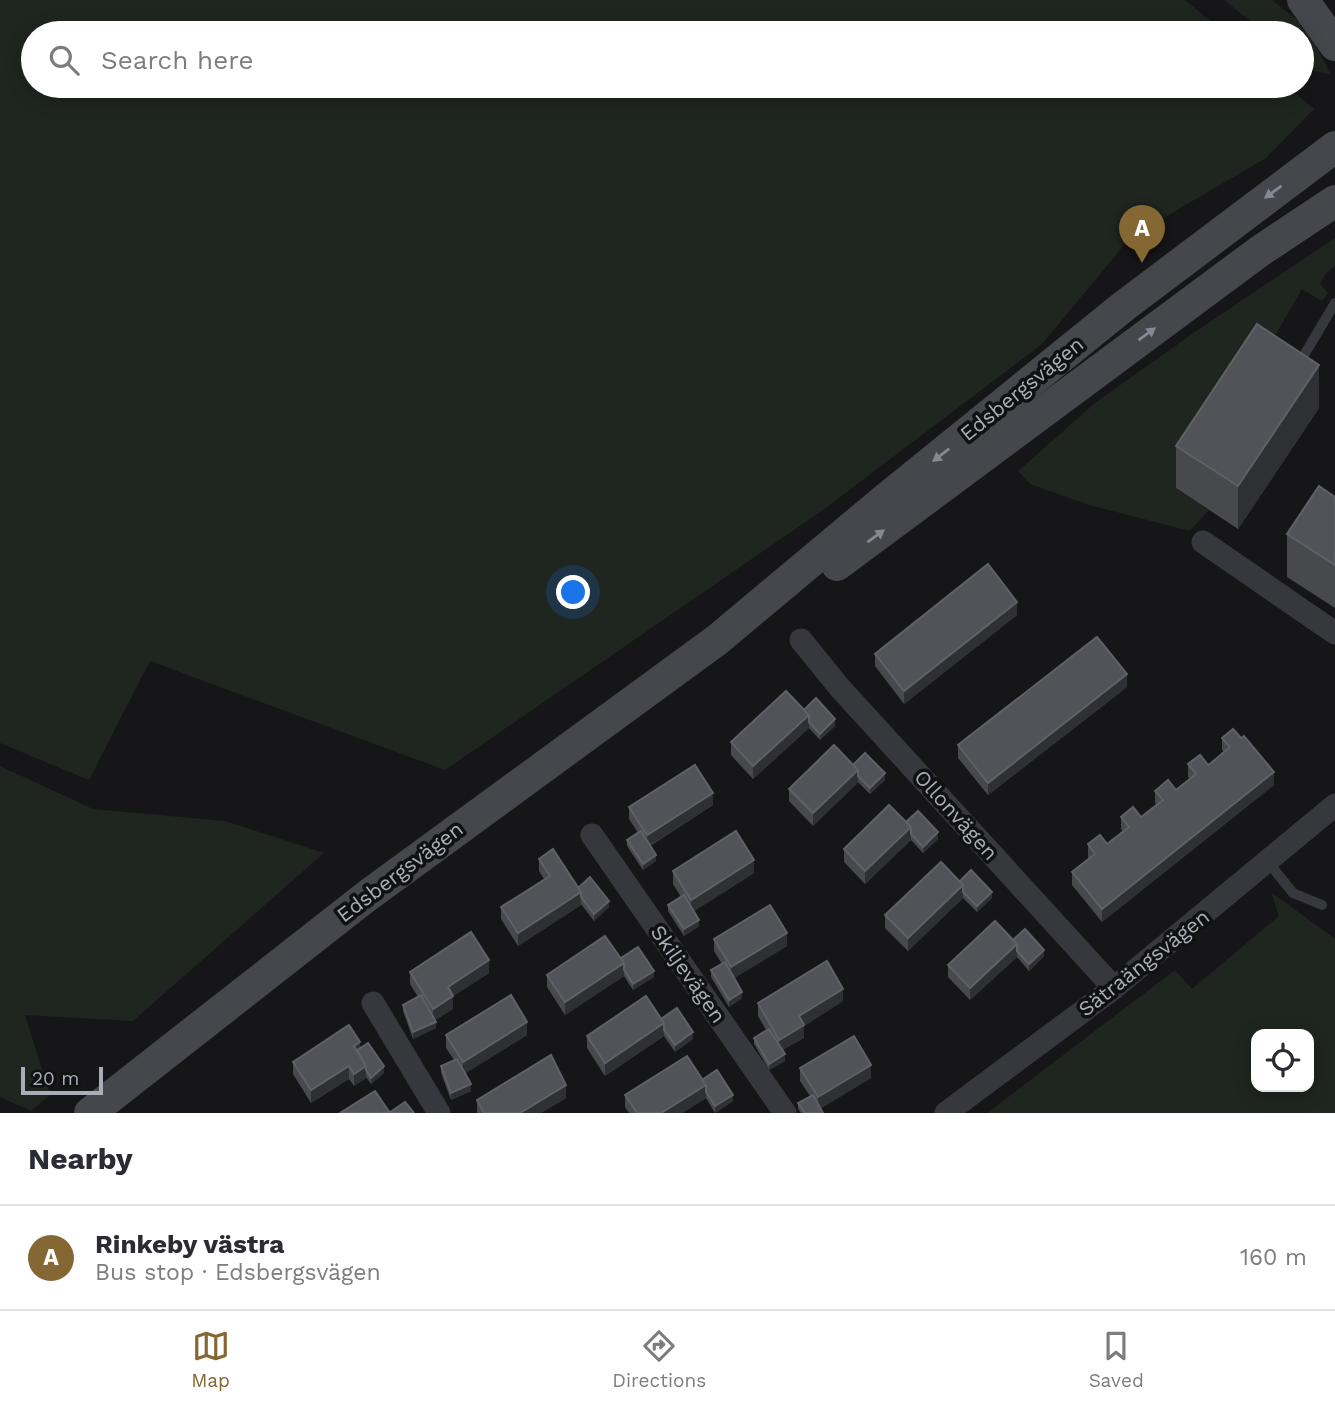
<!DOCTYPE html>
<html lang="en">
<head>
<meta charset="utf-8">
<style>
	body { margin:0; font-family:"Work Sans",sans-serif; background:#f7f7f7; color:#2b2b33 }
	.controls { position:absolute; right:21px; bottom:21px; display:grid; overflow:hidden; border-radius:14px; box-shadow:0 4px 18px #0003 }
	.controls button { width:63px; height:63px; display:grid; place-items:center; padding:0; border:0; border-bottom:2px solid #e1e1e2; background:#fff; color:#2b2b33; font:35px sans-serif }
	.scale { position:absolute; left:21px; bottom:18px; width:82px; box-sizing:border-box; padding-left:7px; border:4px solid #a8adb8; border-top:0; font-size:19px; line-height:24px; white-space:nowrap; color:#a8adb8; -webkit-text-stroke:5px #111113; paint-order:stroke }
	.you { position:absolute; left:574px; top:593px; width:24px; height:24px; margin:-18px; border:5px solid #fff; border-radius:50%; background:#1a73e8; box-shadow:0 0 0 10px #1a73e833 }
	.badge { display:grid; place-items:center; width:46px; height:46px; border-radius:50%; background:#856733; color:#fff; font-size:23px; font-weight:700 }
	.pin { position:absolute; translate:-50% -58px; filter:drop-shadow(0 2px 4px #0008) }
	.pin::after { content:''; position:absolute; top:37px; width:24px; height:21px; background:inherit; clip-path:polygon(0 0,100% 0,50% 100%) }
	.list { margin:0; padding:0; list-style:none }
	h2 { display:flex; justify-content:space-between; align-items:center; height:91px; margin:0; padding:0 28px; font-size:30px }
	h2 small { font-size:23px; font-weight:400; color:#7c7c81 }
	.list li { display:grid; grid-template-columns:46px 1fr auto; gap:21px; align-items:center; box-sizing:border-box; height:105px; padding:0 28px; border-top:2px solid #e1e1e2 }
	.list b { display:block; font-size:26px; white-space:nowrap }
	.list p { margin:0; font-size:23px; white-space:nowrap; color:#7c7c81 }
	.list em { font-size:23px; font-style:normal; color:#7c7c81 }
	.icon { flex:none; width:38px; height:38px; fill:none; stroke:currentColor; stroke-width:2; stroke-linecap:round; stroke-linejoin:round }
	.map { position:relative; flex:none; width:1335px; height:1113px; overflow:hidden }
	.search { position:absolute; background:#fff; box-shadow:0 4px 18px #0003; left:21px; right:21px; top:21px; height:77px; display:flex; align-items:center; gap:18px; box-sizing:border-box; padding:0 24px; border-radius:38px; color:#7c7c81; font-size:26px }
	.sheet { height:196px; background:#fff }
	nav { display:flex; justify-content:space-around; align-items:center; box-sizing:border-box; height:98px; border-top:2px solid #e1e1e2; background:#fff; font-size:19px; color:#7c7c81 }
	nav a { display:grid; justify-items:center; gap:4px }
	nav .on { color:#856733 }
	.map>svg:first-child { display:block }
	.green { fill:#1e261f; fill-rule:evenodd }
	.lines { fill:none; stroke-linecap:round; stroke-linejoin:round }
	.lane { stroke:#37383d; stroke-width:10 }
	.street { stroke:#37383d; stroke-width:23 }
	.secondary { stroke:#45474d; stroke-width:32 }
	.wall { fill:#47494d }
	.shaded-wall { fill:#2f3033 }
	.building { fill:#525359; stroke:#5f6168; stroke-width:2 }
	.oneway { fill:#858993 }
	.labels { text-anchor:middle; stroke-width:7; stroke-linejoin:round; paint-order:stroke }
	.street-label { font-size:21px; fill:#a8adb8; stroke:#111113 }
</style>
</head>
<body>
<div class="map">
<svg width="1335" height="1113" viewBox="0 0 1335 1113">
	<rect width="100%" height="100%" fill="#161618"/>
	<g class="green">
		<path d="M0 0H1185L1225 33H33V86H1287L1314 109 1266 158 1131 237 1042 344 823 510 445 770 150 661 89 780 0 743Z"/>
		<path d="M1224 0H1272L1306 27 1331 75 1311 70 1302 63V33H1265Z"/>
		<path d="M1335 238V266L1326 273 1320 284 1328 293 1322 301 1302 289 1257 367 1177 489 1209 510 1190 531 1089 505 1030 484 1018 471 1095 403 1192 334Z"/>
		<path d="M0 766 93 809 225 821 324 853 133 1021 25 1015 50 1095 31 1111 0 1097Z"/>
		<path d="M1271 892 1335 939V1113H987L1175 970 1192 989 1279 916ZM1256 1034H1309V1087H1256Z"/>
	</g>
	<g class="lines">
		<g class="lane">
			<path d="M1297 367 1335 303"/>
			<path d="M1268 862 1293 893 1322 905"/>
		</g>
		<g class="street">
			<path d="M1203 542 1335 633"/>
			<path d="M801 640 840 688 1114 988"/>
			<path d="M592 835 785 1113"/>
			<path d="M373 1003 439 1113"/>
			<path d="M946 1113 1114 988 1335 805"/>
		</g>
		<g class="secondary">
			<path d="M1303 0 1335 45"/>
			<path d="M837 565 1260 251 1335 201"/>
			<path d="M90 1113 367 896 717 640 888 497 1124 306 1335 147"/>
		</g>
	</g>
	<g class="wall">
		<path d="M1319 408 1238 529 1176 488V446Z"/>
		<path d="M1335 497V608L1287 577V534Z"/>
		<path d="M1017 615 904 704 875 666V654Z"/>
		<path d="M1127 687 988 795 958 758V745Z"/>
		<path d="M804 710 835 726 820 740 809 728 753 779 731 755V742Z"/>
		<path d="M1222 738 1274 785 1102 922 1072 885V872L1089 859 1088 857V844H1107L1123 832 1121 829V817H1141L1157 805 1155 803V791L1176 790 1190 779 1188 777V764L1208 765 1224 752 1222 750Z"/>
		<path d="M853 765 885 780 870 794 858 782 813 826 789 801V789Z"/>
		<path d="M713 805 650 846 656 861 643 870 627 846V840L638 833 629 819V807Z"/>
		<path d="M906 822 938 839 923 853 911 840 865 884 844 862V849Z"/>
		<path d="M539 859 578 888 609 907 594 921 581 904V905L518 946 501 919V907L544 879 539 871Z"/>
		<path d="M673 871 754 873 694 911 699 926 684 936 668 911V905L681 897 673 884Z"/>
		<path d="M960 881 992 898 977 912 963 898 908 951 885 928V915Z"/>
		<path d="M714 939 787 946 734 978 742 998 729 1007 711 977V970L722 964 714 951Z"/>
		<path d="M1013 940 1044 956 1029 971 1017 957 970 1000 948 977V965Z"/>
		<path d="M621 958 654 977 633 990 624 976 565 1015 547 987V975Z"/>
		<path d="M410 972 489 973 453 996V1009L435 1020 436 1028 413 1039 403 1011V1005L418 997 410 984Z"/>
		<path d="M843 1001 804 1026V1038L782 1050 785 1061 769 1070 754 1044V1038L766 1030 758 1016V1003Z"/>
		<path d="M661 1019 693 1039 675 1052 664 1036 605 1076 587 1048V1036Z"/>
		<path d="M446 1035H527L465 1073 471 1091 451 1100 441 1073V1066L454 1060 446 1048Z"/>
		<path d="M360 1048 384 1073 371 1084 366 1077V1078L354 1086 349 1079 311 1103 293 1074V1062Z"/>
		<path d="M800 1068 871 1078 821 1108 823 1113H801L798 1109V1103L810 1096 800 1081Z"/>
		<path d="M702 1080 733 1101 715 1113 706 1098 682 1113H629L625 1107V1095Z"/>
		<path d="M566 1098 541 1113H477V1100Z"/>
	</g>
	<g class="shaded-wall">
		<path d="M1319 365V408L1238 529V486Z"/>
		<path d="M1017 602V615L904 704V691Z"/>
		<path d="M1127 674V687L988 795V783Z"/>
		<path d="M809 715V728L753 779V766Z"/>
		<path d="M835 719V726L820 740V734Z"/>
		<path d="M858 770V783L813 826V813Z"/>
		<path d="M1274 772V785L1102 922V909Z"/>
		<path d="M885 773V780L870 794V788Z"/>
		<path d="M713 793V805L647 847V835Z"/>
		<path d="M911 827V840L865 884V871Z"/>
		<path d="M938 832V839L923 853V847Z"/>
		<path d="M656 855V861L643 870V864Z"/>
		<path d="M754 860V873L691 913V900Z"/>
		<path d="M963 885V898L908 951V938Z"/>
		<path d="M581 892V905L518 946V933Z"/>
		<path d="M992 892V898L977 912V906Z"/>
		<path d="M609 901V907L594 921V914Z"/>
		<path d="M699 920V926L684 936V929Z"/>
		<path d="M787 933V946L731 980V967Z"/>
		<path d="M1017 944V957L970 1000V988Z"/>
		<path d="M1044 950V956L1029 971V964Z"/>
		<path d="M489 960V973L453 996V1009L433 1021V1009L448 987Z"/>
		<path d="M624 963V976L565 1015V1002Z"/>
		<path d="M654 971V977L633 990V984Z"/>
		<path d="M843 989V1001L804 1026V1038L779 1052V1040L799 1016Z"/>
		<path d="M742 992V998L729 1007V1000Z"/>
		<path d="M436 1022V1028L413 1039V1032Z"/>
		<path d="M527 1022V1035L463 1075V1062Z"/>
		<path d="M664 1023V1036L605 1076V1063Z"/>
		<path d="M693 1032V1039L675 1052V1045Z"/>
		<path d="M360 1042V1054L354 1046Z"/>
		<path d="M785 1054V1061L769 1070V1064Z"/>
		<path d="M871 1065V1078L818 1110V1097Z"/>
		<path d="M349 1066V1079L311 1103V1090Z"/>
		<path d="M366 1066V1078L354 1086V1074Z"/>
		<path d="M384 1066V1073L371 1084V1078Z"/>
		<path d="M471 1084V1091L451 1100V1093Z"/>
		<path d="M566 1085V1098L541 1113H520Z"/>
		<path d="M706 1085V1098L682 1113H661Z"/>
		<path d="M733 1095V1101L715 1113V1106Z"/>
	</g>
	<g class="building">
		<path d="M1257 324 1319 365 1238 486 1176 446Z"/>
		<path d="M1319 486 1335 497V565L1287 534Z"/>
		<path d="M988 564 1017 602 904 691 875 654Z"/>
		<path d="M1097 637 1127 674 988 783 958 745Z"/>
		<path d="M786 691 809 715 753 766 731 742Z"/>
		<path d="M816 698 835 719 820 734 809 722V715L804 710Z"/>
		<path d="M1233 729 1241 738 1244 736 1274 772 1102 909 1072 872 1095 854 1088 844 1100 835 1107 844 1129 827 1121 817 1133 807 1141 817 1163 800 1155 791 1168 780 1176 790 1196 774 1188 764 1200 755 1208 765 1211 763 1230 747 1222 738Z"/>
		<path d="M834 745 858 770 813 813 789 789Z"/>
		<path d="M865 753 885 773 870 788 858 776V770L853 765Z"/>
		<path d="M695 765 713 793 647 835 629 807Z"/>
		<path d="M889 805 911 827 865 871 844 849Z"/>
		<path d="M918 811 938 832 923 847 911 834V827L906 822Z"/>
		<path d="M641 831 656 855 643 864 627 840Z"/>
		<path d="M736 831 754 860 691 900 673 871Z"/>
		<path d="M553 849 581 892 518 933 501 907 550 876 539 859Z"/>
		<path d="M941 862 963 885 908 938 885 915Z"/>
		<path d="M971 870 992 892 977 906 963 892V885L960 881Z"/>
		<path d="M590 877 609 901 594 914 581 897V892L578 888Z"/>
		<path d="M684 895 699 920 684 929 668 905Z"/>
		<path d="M770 905 787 933 731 967 714 939Z"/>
		<path d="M995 921 1017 944 970 988 948 965Z"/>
		<path d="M1025 929 1044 950 1029 964 1017 951V944L1013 940Z"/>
		<path d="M471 932 489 960 448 987 453 996 433 1009 410 972Z"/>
		<path d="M605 936 624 963 565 1002 547 975Z"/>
		<path d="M638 947 654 971 633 984 624 970V963L621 958Z"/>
		<path d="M827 961 843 989 799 1016 804 1025 779 1040 758 1003Z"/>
		<path d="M725 962 742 992 729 1000 711 970Z"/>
		<path d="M421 995 436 1022 413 1032 403 1005Z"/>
		<path d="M511 995 527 1022 463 1062 446 1035Z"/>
		<path d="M646 996 664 1023 605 1063 587 1036Z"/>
		<path d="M677 1008 693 1032 675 1045 664 1030V1023L661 1019Z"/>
		<path d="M349 1025 360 1042 354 1046 366 1066 354 1074 349 1066 311 1090 293 1062Z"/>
		<path d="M769 1029 785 1054 769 1064 754 1038Z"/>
		<path d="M854 1036 871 1065 818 1097 800 1068Z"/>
		<path d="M368 1043 384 1066 371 1078 366 1070V1066L357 1050Z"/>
		<path d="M551 1055 566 1085 520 1113H484L477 1100Z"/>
		<path d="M687 1056 706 1085 661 1113H637L625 1095Z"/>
		<path d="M457 1059 471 1084 451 1093 441 1066Z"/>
		<path d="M717 1070 733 1095 715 1106 706 1092V1085L702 1080Z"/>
		<path d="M375 1091 390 1113H340Z"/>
		<path d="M813 1095 823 1113H805L798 1103Z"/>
		<path d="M405 1102 414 1113H389Z"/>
	</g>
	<defs><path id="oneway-solid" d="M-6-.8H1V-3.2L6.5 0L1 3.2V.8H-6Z" transform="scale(1.75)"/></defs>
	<g class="oneway">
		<use href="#oneway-solid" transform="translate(1273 192) rotate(144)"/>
		<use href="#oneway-solid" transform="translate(1147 334) rotate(-36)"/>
		<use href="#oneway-solid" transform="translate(941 455) rotate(142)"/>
		<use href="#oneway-solid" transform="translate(876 536) rotate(-36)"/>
	</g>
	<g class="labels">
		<g class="street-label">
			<text transform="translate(1022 389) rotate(-39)" y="7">Edsbergsvägen</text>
			<text transform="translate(956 815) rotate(48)" y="7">Ollonvägen</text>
			<text transform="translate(400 872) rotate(-37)" y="7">Edsbergsvägen</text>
			<text transform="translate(1144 963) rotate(-38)" y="7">Sätraängsvägen</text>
			<text transform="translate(688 974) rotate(55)" y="7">Skiljevägen</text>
		</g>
	</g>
</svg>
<div class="controls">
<button><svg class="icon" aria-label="locate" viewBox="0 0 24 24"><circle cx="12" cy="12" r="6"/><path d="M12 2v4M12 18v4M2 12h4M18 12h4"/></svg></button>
</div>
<div class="scale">20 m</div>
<div class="you"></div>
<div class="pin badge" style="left:1142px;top:263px">A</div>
<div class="search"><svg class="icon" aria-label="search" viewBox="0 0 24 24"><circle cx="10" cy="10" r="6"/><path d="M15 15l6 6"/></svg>Search here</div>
</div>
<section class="sheet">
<h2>Nearby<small></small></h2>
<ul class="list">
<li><span class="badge">A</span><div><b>Rinkeby västra</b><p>Bus stop · Edsbergsvägen</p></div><em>160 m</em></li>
</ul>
</section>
<nav>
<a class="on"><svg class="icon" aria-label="map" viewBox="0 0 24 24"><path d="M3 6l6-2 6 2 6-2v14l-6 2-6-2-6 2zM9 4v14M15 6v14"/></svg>Map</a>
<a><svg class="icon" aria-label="directions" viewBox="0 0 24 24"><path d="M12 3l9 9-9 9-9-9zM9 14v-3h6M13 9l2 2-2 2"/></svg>Directions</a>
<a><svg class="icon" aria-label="saved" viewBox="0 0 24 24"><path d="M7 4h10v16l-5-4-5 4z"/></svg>Saved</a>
</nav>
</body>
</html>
